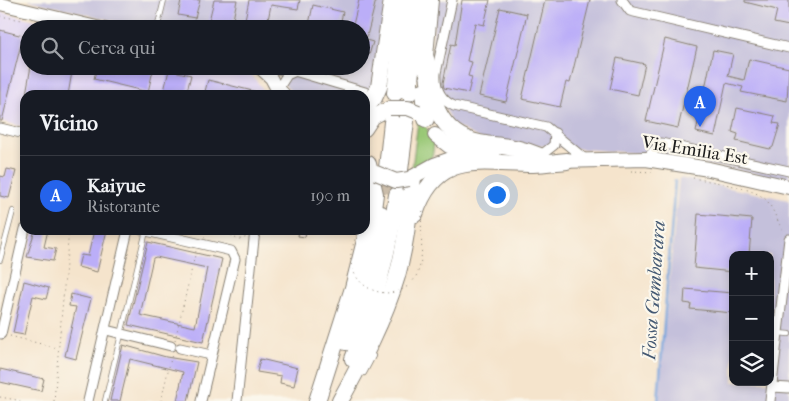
<!DOCTYPE html>
<html lang="it">
<head>
<meta charset="utf-8">
<style>
	body { margin:0; font-family:"IM FELL French Canon",serif; background:#242831; color:#f1f3f6 }
	.controls { position:absolute; right:15px; bottom:15px; display:grid; overflow:hidden; border-radius:10px; box-shadow:0 2px 8px #0003 }
	.controls button { width:45px; height:45px; display:grid; place-items:center; padding:0; border:0; border-bottom:1px solid #363941; background:#171b24; color:#f1f3f6; font:25px sans-serif }
	.you { position:absolute; left:496px; top:194px; width:18px; height:18px; margin:-12px; border:4px solid #fff; border-radius:50%; background:#1a73e8; box-shadow:0 0 0 8px #1a73e833 }
	.badge { display:grid; place-items:center; width:32px; height:32px; border-radius:50%; background:#2563eb; color:#fff; font-size:16px; font-weight:700 }
	.pin { position:absolute; translate:-50% -41px; filter:drop-shadow(0 1px 2px #0008) }
	.pin::after { content:''; position:absolute; top:26px; width:18px; height:15px; background:inherit; clip-path:polygon(0 0,100% 0,50% 100%) }
	.list { margin:0; padding:0; list-style:none }
	h2 { display:flex; justify-content:space-between; align-items:center; height:65px; margin:0; padding:0 20px; font-size:21px }
	h2 small { font-size:16px; font-weight:400; color:#9ea1a6 }
	.list li { display:grid; grid-template-columns:32px 1fr auto; gap:15px; align-items:center; box-sizing:border-box; height:80px; padding:0 20px; border-top:1px solid #363941 }
	.list b { display:block; font-size:19px; white-space:nowrap }
	.list p { margin:0; font-size:16px; white-space:nowrap; color:#9ea1a6 }
	.list em { font-size:16px; font-style:normal; color:#9ea1a6 }
	.icon { flex:none; width:28px; height:28px; fill:none; stroke:currentColor; stroke-width:2; stroke-linecap:round; stroke-linejoin:round }
	.map { position:relative; flex:none; width:789px; height:401px; overflow:hidden }
	.search { position:absolute; background:#171b24; box-shadow:0 2px 8px #0003; left:20px; top:20px; width:350px; height:55px; display:flex; align-items:center; gap:12px; box-sizing:border-box; padding:0 18px; border-radius:28px; color:#9ea1a6; font-size:19px }
	.panel { position:absolute; background:#171b24; box-shadow:0 2px 8px #0003; left:20px; top:90px; width:350px; height:145px; border-radius:15px }
	.map>svg:first-child { display:block }
	.built { fill:#e0d4f4 }
	.industrial { fill:#c4c0db; fill-rule:evenodd }
	.green { fill:#99c876; stroke:#5a7249 }
	.lines { fill:none; stroke-linecap:round; stroke-linejoin:round }
	.stream { stroke:#74a3dd; stroke-width:2.5 }
	.building { fill:#bbaef8; fill-rule:evenodd }
	.highway-tunnel { stroke:#cabca9; stroke-width:16; stroke-dasharray:16 8; stroke-linecap:butt }
	.lane-casing { stroke:#888074; stroke-width:6 }
	.street-casing { stroke:#888074; stroke-width:11 }
	.secondary-casing { stroke:#888074; stroke-width:14 }
	.primary-casing { stroke:#888074; stroke-width:16 }
	.highway-casing { stroke:#888074; stroke-width:18 }
	.path { stroke:#888074; stroke-width:1; stroke-dasharray:1 4; stroke-linecap:butt }
	.lane { stroke:#fff; stroke-width:4.5 }
	.street { stroke:#fff; stroke-width:9 }
	.secondary { stroke:#fff; stroke-width:12 }
	.primary { stroke:#fff; stroke-width:14 }
	.highway { stroke:#fff; stroke-width:16 }
	.primary-bridge-casing { stroke:#888074; stroke-width:16; stroke-linecap:butt }
	.path-bridge { stroke:#888074; stroke-width:1; stroke-dasharray:1 4; stroke-linecap:butt }
	.primary-bridge { stroke:#fff; stroke-width:14 }
	.labels { text-anchor:middle; stroke-width:4.5; stroke-linejoin:round; paint-order:stroke }
	.street-label { font-size:18px; fill:#1c1c1c; stroke:#fbf7ec }
	.water-label { font-size:19px; font-style:italic; fill:#445973; stroke:#fbf7ec }
</style>
</head>
<body>
<div class="map">
<svg width="789" height="401" viewBox="0 0 789 401">
	<rect width="100%" height="100%" fill="#fbf7ec"/>
	<filter id="ink" filterUnits="userSpaceOnUse"><feTurbulence type="fractalNoise" baseFrequency=".02" numOctaves="2"/><feDisplacementMap in="SourceGraphic" scale="10" xChannelSelector="R" yChannelSelector="G"/><feConvolveMatrix kernelMatrix="1 2 1 2 8 2 1 2 1" color-interpolation-filters="sRGB"/></filter>
	<filter id="wash" filterUnits="userSpaceOnUse"><feTurbulence type="fractalNoise" baseFrequency=".0096" numOctaves="4" result="noise"/><feDisplacementMap in="SourceGraphic" scale="20" xChannelSelector="R" yChannelSelector="G"/><feGaussianBlur stdDeviation="1.12" result="paint"/><feColorMatrix in="noise" values="0 0 0 0 0 0 0 0 0 0 0 0 0 0 0 0 0 1.4 0 .05"/><feComposite in="paint" operator="in"/></filter>
	<g filter="url(#wash)">
		<rect width="100%" height="100%" fill="#f5e4cc"/>
		<path class="built" d="M0 12 74 29H29V66H227L251 74 262 88V95H25V127L0 121Z"/>
		<g class="industrial">
			<path d="M28 0H387L374 88 365 95H293L272 66H361V29H147Z"/>
			<path d="M435 0H789V180L646 154 485 141 452 124 431 74Z"/>
			<path d="M679 178 789 200V401H658ZM733 255H770V382H733Z"/>
		</g>
		<path class="green" d="M418 121C434 130 440 154 424 167 420 171 415 173 411 176Z"/>
		<g class="lines">
			<path class="stream" d="M658 401 675 181"/>
		</g>
		<g id="blocks">
			<g class="building">
				<path d="M181 0H200L195 18 178 15Z"/>
				<path d="M214 0H237L231 29H207Z"/>
				<path d="M249 0H300L298 9 271 5 268 20 293 26 292 29H243Z"/>
				<path d="M359 0H376L366 40 373 42 369 55 366 54 363 65H361V29H352Z"/>
				<path d="M462 0H490L484 25 475 23 473 33 467 61 472 62 468 76 472 77 468 93 444 88 443 83 451 44 455 45Z"/>
				<path d="M545 0H590L570 83 566 82 560 107 522 99Z"/>
				<path d="M745 0H789V26L774 23 777 10 745 2Z"/>
				<path d="M313 5 343 12 339 29H308Z"/>
				<path d="M500 8 527 14 506 102 479 96Z"/>
				<path d="M0 30 23 36 2 121H0Z"/>
				<path d="M665 39 697 47 678 128 646 121Z"/>
				<path d="M713 50 733 54 728 76 744 80 749 59 789 68 787 101 741 92 743 87 726 83 715 136 696 132Z"/>
				<path d="M617 58 645 64 638 95 610 89Z"/>
				<path d="M31 66H73L68 95 26 94Z"/>
				<path d="M97 66H154L148 92 94 79Z"/>
				<path d="M169 70 191 75 186 95H163Z"/>
				<path d="M208 80 261 93 260 95H204Z"/>
				<path d="M737 108 775 116 773 123 780 124 773 147 770 149 736 141 738 134 732 132Z"/>
				<path d="M7 169 16 171 9 198 0 196V176L5 177Z"/>
				<path d="M698 214 752 219 749 255H733V272L694 268Z"/>
				<path d="M35 230H48L44 247 56 249 53 261 27 257Z"/>
				<path d="M94 230H107L97 272 78 267 81 255 88 256Z"/>
				<path d="M299 230H306L305 237 298 236Z"/>
				<path d="M148 242 222 259 203 342 128 325ZM156 257 207 268 195 327 140 315 153 258Z"/>
				<path d="M24 281 49 288 46 299 33 296 24 335 13 333Z"/>
				<path d="M685 289 733 293V313L690 309 691 304 684 303Z"/>
				<path d="M71 294 91 299 76 359 65 356 76 307 69 306Z"/>
				<path d="M123 345 166 357 197 362 188 401H177L183 372 130 359 120 401H110Z"/>
				<path d="M260 359 298 368 294 386 280 383 281 376 257 372Z"/>
				<path d="M0 369 44 379 41 391 0 382Z"/>
			</g>
		</g>
	</g>
	<g filter="url(#ink)">
		<use href="#blocks" fill-opacity="0" stroke="#888074" stroke-width="1"/>
		<g class="lines">
			<path class="highway-tunnel" d="M384 193 387 168"/>
			<defs>
				<g id="lane">
					<path d="M157 29 164 0"/>
					<path d="M0 260 13 211"/>
					<path d="M778 333 789 334"/>
					<path d="M364 373 373 356"/>
					<path d="M105 401 146 231"/>
				</g>
				<g id="street">
					<path d="M452 0 436 73C435 88 440 100 454 106L546 127 586 160"/>
					<path d="M622 0 630 11 789 48"/>
					<path d="M260 68 291 70 365 92"/>
					<path d="M278 89 287 75 296 71"/>
					<path d="M0 128 25 134"/>
					<path d="M540 156 554 145 555 133"/>
					<path d="M646 159 661 143 789 171"/>
					<path d="M142 230 231 251 235 259 201 401"/>
					<path d="M106 330 171 346"/>
					<path d="M1 334 25 229"/>
					<path d="M180 348 211 355"/>
					<path d="M772 387 789 388"/>
					<path d="M88 401 128 230"/>
					<path d="M237 401 255 230"/>
					<path d="M770 401 789 239"/>
				</g>
				<g id="secondary">
					<path d="M0 4 105 29"/>
					<path d="M258 66 271 78 280 95"/>
				</g>
				<g id="primary">
					<path d="M365 129 373 117 390 108"/>
					<path d="M435 135 449 146 473 149"/>
					<path d="M558 161 646 159 709 169 789 187"/>
					<path d="M409 179 434 165 459 156 494 157"/>
				</g>
				<g id="highway">
					<path d="M426 58C430 95 436 135 480 143 503 147 517 146 540 156"/>
					<path d="M424 67 430 0"/>
					<path d="M423 91 426 119"/>
					<path d="M279 92 282 95"/>
					<path d="M395 93 405 0"/>
					<path d="M409 93 417 0"/>
					<path d="M365 108 374 98 379 87 392 0"/>
					<path d="M387 168 392 122"/>
					<path d="M400 170 406 121"/>
					<path d="M415 214C437 149 479 164 533 164 544 164 556 162 567 161"/>
					<path d="M346 342C363 301 374 258 381 214"/>
					<path d="M353 359C375 306 388 251 397 195"/>
					<path d="M317 401 353 288 373 209 375 194 368 164"/>
					<path d="M340 401C362 361 384 320 397 276 406 244 409 211 413 178"/>
				</g>
			</defs>
			<use href="#lane" class="lane-casing"/>
			<use href="#street" class="street-casing"/>
			<use href="#secondary" class="secondary-casing"/>
			<use href="#primary" class="primary-casing"/>
			<use href="#highway" class="highway-casing"/>
			<g class="path">
				<path d="M0 16 22 20"/>
				<path d="M234 66 250 72"/>
				<path d="M631 171 655 172"/>
				<path d="M693 178C712 182 757 187 768 202 774 211 780 227 784 232"/>
				<path d="M212 230 231 235 238 240 247 237"/>
				<path d="M205 237 207 230"/>
				<path d="M10 336 57 348"/>
				<path d="M175 340 196 251"/>
				<path d="M0 397 22 401"/>
				<path d="M54 401 69 230"/>
				<path d="M161 401 172 354"/>
			</g>
			<use href="#lane" class="lane"/>
			<use href="#street" class="street"/>
			<use href="#secondary" class="secondary"/>
			<use href="#primary" class="primary"/>
			<use href="#highway" class="highway"/>
			<defs>
				<g id="primary-bridge">
					<path d="M390 108H408L418 112"/>
					<path d="M376 173 396 181 409 179"/>
				</g>
			</defs>
			<use href="#primary-bridge" class="primary-bridge-casing"/>
			<path class="path-bridge" d="M358 230C355 241 349 252 351 263 356 294 398 304 415 278 427 258 418 231 423 210"/>
			<use href="#primary-bridge" class="primary-bridge"/>
		</g>
	</g>
	<g class="labels">
		<g class="street-label">
			<text transform="translate(695 150) rotate(9)" y="6">Via Emilia Est</text>
		</g>
		<g class="water-label">
			<text transform="translate(653 290) rotate(-86)" y="7">Fossa Gambarara</text>
		</g>
	</g>
</svg>
<div class="controls">
<button>+</button>
<button>−</button>
<button><svg class="icon" aria-label="layers" viewBox="0 0 24 24"><path d="M12 4l9 5-9 5-9-5zM3 14l9 5 9-5"/></svg></button>
</div>
<div class="you"></div>
<div class="pin badge" style="left:700px;top:127px">A</div>
<div class="search"><svg class="icon" aria-label="search" viewBox="0 0 24 24"><circle cx="10" cy="10" r="6"/><path d="M15 15l6 6"/></svg>Cerca qui</div>
<section class="panel">
<h2>Vicino<small></small></h2>
<ul class="list">
<li><span class="badge">A</span><div><b>Kaiyue</b><p>Ristorante</p></div><em>190 m</em></li>
</ul>
</section>
</div>
</body>
</html>
